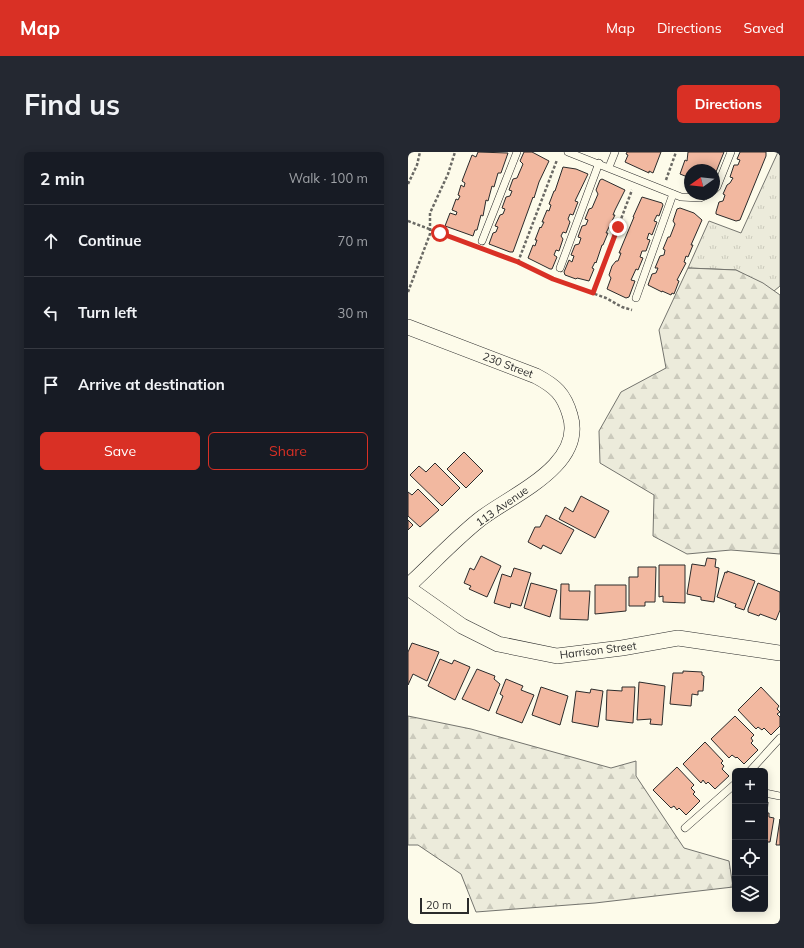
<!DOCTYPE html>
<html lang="en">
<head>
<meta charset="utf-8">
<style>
	body { margin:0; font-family:Mulish,sans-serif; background:#242831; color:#f1f3f6 }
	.controls { position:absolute; right:12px; bottom:12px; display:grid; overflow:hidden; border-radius:6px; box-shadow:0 2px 10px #0003 }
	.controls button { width:36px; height:36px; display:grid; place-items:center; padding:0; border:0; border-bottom:1px solid #363941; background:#171b24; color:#f1f3f6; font:20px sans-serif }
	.compass { position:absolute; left:276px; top:12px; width:36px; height:36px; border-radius:50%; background:#171b24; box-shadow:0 2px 10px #0003; rotate:255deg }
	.scale { position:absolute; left:12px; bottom:10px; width:49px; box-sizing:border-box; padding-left:4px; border:2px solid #2b2b2b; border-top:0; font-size:11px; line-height:14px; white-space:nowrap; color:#2b2b2b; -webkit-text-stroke:3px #fdfbea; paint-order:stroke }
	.stop { position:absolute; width:12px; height:12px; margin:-9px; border:3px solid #d93025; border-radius:50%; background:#fff }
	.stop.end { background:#d93025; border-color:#fff; box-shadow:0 1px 4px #0008 }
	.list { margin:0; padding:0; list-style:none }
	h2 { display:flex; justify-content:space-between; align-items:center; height:52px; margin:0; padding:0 16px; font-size:17px }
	h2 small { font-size:13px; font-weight:400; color:#9ea1a6 }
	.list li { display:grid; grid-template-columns:26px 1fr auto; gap:12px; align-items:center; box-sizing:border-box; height:72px; padding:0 16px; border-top:1px solid #363941 }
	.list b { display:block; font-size:15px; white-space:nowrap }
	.list em { font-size:13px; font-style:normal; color:#9ea1a6 }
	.actions { display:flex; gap:8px; padding:12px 16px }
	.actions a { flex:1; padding:9px 0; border:1px solid #d93025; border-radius:6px; text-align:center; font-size:14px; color:#d93025 }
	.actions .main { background:#d93025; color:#fff }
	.icon { flex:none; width:22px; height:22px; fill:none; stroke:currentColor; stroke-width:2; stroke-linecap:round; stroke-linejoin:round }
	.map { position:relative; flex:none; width:372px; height:772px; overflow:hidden; border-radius:6px }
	header { display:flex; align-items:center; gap:24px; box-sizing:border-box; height:56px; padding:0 20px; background:#d93025; color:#fff }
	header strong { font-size:19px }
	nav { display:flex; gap:22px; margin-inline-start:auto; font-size:14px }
	.intro { display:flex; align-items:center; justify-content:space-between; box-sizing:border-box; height:96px; padding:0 24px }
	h1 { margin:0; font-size:28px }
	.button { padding:10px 18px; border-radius:6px; background:#d93025; color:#fff; font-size:14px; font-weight:700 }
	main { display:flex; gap:24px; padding:0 24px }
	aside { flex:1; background:#171b24; border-radius:6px; box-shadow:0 2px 10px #0003 }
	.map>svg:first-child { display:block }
	.grass { fill:url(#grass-tufts); stroke:#74746e }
	.forest { fill:url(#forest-firs); stroke:#74746e }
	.building { fill:#f2b8a0; stroke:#2b2b2b }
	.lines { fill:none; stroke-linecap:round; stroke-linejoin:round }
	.lane-casing { stroke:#2b2b2b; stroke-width:8 }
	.street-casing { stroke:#2b2b2b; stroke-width:16 }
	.path { stroke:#6a6964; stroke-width:2.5; stroke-dasharray:3 2; stroke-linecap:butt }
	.lane { stroke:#fdfbea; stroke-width:7 }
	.street { stroke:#fdfbea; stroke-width:15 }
	.route { stroke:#d93025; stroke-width:5 }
	.labels { text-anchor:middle; stroke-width:3; stroke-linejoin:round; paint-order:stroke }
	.street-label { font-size:11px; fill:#2b2b2b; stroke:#fdfbea }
</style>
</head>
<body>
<header>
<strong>Map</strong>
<nav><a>Map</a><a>Directions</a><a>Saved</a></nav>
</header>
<div class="intro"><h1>Find us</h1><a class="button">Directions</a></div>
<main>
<aside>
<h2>2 min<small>Walk · 100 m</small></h2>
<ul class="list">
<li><svg class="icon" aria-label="ahead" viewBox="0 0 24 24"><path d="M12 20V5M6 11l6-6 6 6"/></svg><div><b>Continue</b></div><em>70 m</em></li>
<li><svg class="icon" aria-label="left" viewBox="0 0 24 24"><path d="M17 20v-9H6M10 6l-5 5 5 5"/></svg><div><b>Turn left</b></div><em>30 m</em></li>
<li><svg class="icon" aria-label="arrive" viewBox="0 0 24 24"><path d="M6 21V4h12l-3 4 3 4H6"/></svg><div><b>Arrive at destination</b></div></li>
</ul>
<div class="actions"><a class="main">Save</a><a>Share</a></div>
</aside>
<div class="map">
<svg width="372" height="772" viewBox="0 0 372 772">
	<defs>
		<pattern id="grass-tufts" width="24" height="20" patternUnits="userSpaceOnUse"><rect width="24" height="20" fill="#ecebdb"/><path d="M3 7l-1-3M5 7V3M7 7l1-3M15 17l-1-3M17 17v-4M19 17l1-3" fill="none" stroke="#cbcabc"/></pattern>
		<pattern id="forest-firs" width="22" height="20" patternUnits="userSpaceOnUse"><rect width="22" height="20" fill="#ecebdb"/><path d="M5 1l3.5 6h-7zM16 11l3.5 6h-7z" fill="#cbcabc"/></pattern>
	</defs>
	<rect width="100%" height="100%" fill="#fdfbea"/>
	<path class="grass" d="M370 0H372V134L366 139 328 118 280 116 301 69 333 81Z"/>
	<g class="forest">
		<path d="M280 116 328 118 355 131 372 143V402L323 398 279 402 245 384 246 343 192 311 191 279 213 240 258 216 251 178Z"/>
		<path d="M0 564 63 577 203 616 228 609V624L276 696 321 709 325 735 187 751 68 760 53 722 10 693H0Z"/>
	</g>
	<g class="building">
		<path d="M70 0 100 1 93 21H90L86 35 84 34 80 49 78 48 75 64 73 63 69 78H67L65 84 37 74 42 61 48 63 49 60 44 58 48 47 50 48 52 44 50 43 53 33 56 35 57 31 54 29 64 3 68 5Z"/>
		<path d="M116 0H124L141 9 131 30 126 46 125 45 105 100H102L81 92 85 81 88 80 90 75 87 74 92 63 95 62 97 57 94 56 98 45 102 44 104 39 101 38 105 27 109 26 115 12 112 9Z"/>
		<path d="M219 0H253L245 21 241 19V21L217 10 220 3 218 2Z"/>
		<path d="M280 0H316L306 25V18H282V26L272 22 277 8 279 9Z"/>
		<path d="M332 0H358V4L332 68 328 69 308 62V60L311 50 315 49 317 43 315 42 319 33 322 31 325 26 322 25 326 13H330L332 8 329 7Z"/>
		<path d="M155 15 168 17 180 22 167 49 170 50 165 63 162 62 160 67 162 70 158 81 155 80 153 84 155 87 151 99 148 98 146 103 149 105 144 117H142L120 106 125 93 127 94 129 88H127L132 75 133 76 136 70H134L139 58 141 59 143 53 141 52 146 39H147Z"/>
		<path d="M194 27 217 38 207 58 205 63H207L198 81H200L195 93H194L188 111 187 110 184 116 186 117 181 129 169 126 168 127 157 123 156 120 161 108 164 110 166 104 163 103 167 93 171 92 173 86 170 85 174 74 178 73 180 68 177 67 181 57 184 56 190 42 188 38 192 28Z"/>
		<path d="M234 45 254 51 255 53 251 64 249 63 246 69 249 70 244 83 241 81 239 87 242 88 238 99H234L232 105 235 106 230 118 228 117 223 128 227 129 221 145 218 146 199 137 203 126 201 123 204 114 208 109H210L213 101H211L226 65H225Z"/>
		<path d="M272 56 286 61 294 68 283 93H285L280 105 278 104 276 110 278 111 269 128 271 129 266 142 264 141 263 143 254 139V140L240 133 244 122 248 121 250 116H247L252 104 256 103 257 98 255 97 260 85H262L267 72 265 69 269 57Z"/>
		<path d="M56 300 75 319 58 336 39 317Z"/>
		<path d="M27 311 52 336 34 354 2 323 11 314 18 320Z"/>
		<path d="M10 337 31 358 12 375 0 364V340L4 343Z"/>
		<path d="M173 344 201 359 187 386 151 367 157 355 165 360Z"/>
		<path d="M138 363 166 378 153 402 135 393 133 397 120 390 127 375H132Z"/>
		<path d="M0 368 5 373 0 378Z"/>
		<path d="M73 404 93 414 79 445 61 437 63 434 56 431 62 416 66 418Z"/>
		<path d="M299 406 308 407 307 415 311 416 306 450 293 448V445L279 442 284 412 297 414Z"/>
		<path d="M251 413H277V451L255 450V444L251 445Z"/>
		<path d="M230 415H248L247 450H237V454H221V425H230Z"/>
		<path d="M106 416 123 421 113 454 103 451 102 456 86 451 94 422 103 425Z"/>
		<path d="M319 419 347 429 336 458 327 455 328 452 309 445 317 420 319 421Z"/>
		<path d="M123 431 149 438 142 465 116 456Z"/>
		<path d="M350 431 372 440V458L368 468 352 462 351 464 340 460V457Z"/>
		<path d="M153 432H161V439H182L180 468 152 467Z"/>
		<path d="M187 433H218V459L187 462Z"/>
		<path d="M4 491 31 500 19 529 5 522 0 533V500Z"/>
		<path d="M32 507 44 512 46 508 62 515 47 548 20 534Z"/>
		<path d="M69 517 87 524 86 527 92 532 81 559 54 547Z"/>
		<path d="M275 519 294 520V523L296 524 295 539H290V543L284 542 283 554 262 552 265 521H275Z"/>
		<path d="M98 527 115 534 113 538 126 543 114 571 88 561 95 544 92 542Z"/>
		<path d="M231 530 257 534 254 573 242 572 243 567 229 568Z"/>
		<path d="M133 535 160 544 152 573 124 563Z"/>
		<path d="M214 535H227L225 571 198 568 199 538 214 539Z"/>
		<path d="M353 535 371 554 369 557 372 560 369 562 372 565V574L363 583 356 576 354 578 350 575 348 577 330 558Z"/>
		<path d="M183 537 195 539 190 575 164 570 168 539 182 541Z"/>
		<path d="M327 564 346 583 343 586 345 589 343 591 350 598 336 612 329 605 328 606 324 603 321 606 303 587Z"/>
		<path d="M297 590 315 609 313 611 316 614 314 617 321 624 307 637 300 630 298 632 295 628 293 631 275 612Z"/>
		<path d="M269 615 286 633 283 636 287 640 285 642 292 649 278 663 271 656 269 658 266 654 263 656 245 638Z"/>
		<path d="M357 650H360L359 661H361V665L366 666 362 690H357Z"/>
		<path d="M372 667V693H368Z"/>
	</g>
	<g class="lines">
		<defs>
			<g id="lane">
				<path d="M160 0 273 45 292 46 301 42"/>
				<path d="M201 15 207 0"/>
				<path d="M306 38 309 35 323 0"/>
				<path d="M74 89 109 0"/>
				<path d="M152 116 191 11"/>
				<path d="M228 146 265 42"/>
				<path d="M342 619 372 586"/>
				<path d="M357 641 372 644"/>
				<path d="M277 676 327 632"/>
			</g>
			<g id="street">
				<path d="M0 175 128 224C147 234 156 242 162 263 178 314 101 344 71 368 46 388 24 412 0 434"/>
				<path d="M0 436 54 474 90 492 149 504 214 496 270 486 372 501"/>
			</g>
		</defs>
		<use href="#lane" class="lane-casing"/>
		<use href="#street" class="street-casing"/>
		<g class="path">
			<path d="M258 28 268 0"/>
			<path d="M0 32 9 13 12 0"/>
			<path d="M0 69 64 93"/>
			<path d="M80 99 110 110 145 127 198 146 214 155 224 158"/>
			<path d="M110 110 149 8"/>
			<path d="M0 140 22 82V61L40 22 47 0"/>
			<path d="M185 141 224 38"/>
		</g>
		<use href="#lane" class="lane"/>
		<use href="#street" class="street"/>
	</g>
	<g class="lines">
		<path class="route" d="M32 81 110 110 145 127 185 141 210 75"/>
	</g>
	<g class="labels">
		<g class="street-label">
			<text transform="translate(100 213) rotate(21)" y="4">230 Street</text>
			<text transform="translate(94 354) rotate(-35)" y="4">113 Avenue</text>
			<text transform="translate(190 498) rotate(-7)" y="4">Harrison Street</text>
		</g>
	</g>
</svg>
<div class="controls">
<button>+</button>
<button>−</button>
<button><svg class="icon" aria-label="locate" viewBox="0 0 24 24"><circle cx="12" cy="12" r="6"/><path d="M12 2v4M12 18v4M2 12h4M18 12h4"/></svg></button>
<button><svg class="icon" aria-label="layers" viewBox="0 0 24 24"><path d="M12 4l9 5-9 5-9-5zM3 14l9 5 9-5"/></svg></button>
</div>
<svg class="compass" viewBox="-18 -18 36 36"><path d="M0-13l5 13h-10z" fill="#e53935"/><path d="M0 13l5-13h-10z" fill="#9ea1a6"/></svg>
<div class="scale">20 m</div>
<div class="stop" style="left:32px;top:81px"></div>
<div class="stop end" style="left:210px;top:75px"></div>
</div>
</main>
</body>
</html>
